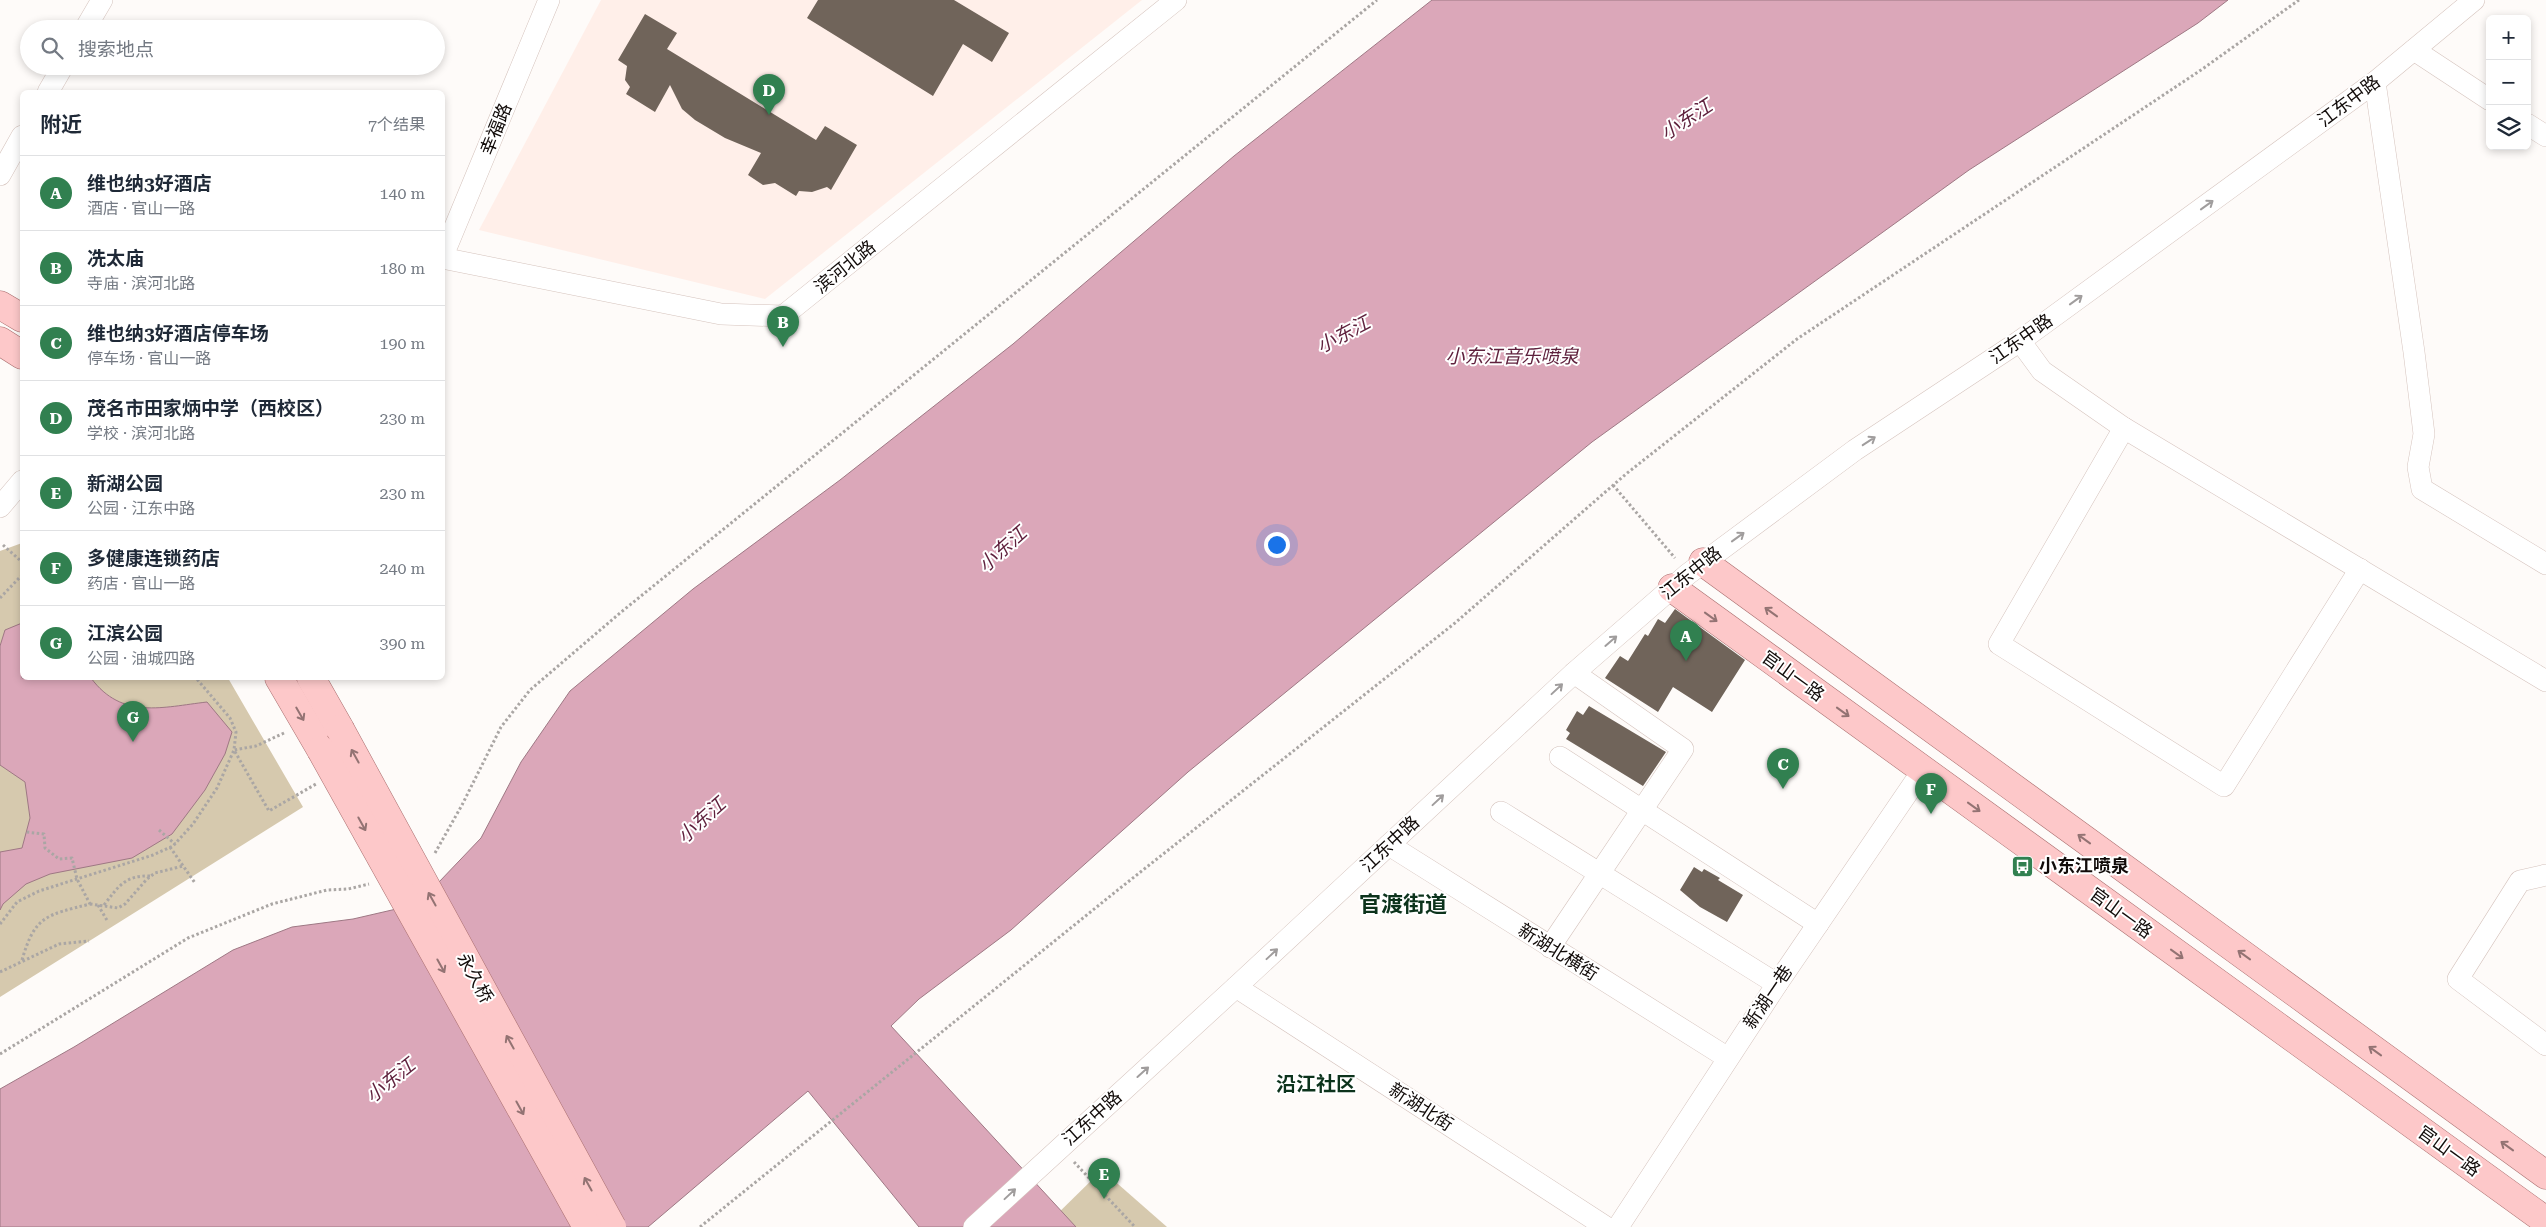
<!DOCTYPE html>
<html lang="zh">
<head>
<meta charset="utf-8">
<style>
	body { margin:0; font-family:"Roboto Serif","Noto Sans SC",serif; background:#f2f2f3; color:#1f2937 }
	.controls { position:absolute; right:15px; top:15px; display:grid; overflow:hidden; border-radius:8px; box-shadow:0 2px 8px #0003 }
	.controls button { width:45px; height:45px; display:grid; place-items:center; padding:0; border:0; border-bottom:1px solid #e0e1e3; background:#fff; color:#1f2937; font:25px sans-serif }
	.you { position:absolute; left:1276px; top:544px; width:18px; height:18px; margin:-12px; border:4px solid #fff; border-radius:50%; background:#1a73e8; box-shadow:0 0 0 8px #1a73e833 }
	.badge { display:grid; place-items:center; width:32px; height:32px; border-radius:50%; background:#318050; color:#fff; font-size:16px; font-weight:700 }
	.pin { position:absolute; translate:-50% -41px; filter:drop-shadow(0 1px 2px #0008) }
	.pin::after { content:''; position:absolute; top:26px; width:18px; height:15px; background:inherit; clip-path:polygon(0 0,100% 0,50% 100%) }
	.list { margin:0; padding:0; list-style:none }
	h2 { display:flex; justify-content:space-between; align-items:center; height:65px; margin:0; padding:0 20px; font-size:21px }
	h2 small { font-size:16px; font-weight:400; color:#747a83 }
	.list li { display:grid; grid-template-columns:32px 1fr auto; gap:15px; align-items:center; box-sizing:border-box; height:75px; padding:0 20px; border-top:1px solid #e0e1e3 }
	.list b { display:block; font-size:19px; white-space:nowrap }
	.list p { margin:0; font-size:16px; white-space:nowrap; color:#747a83 }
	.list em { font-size:16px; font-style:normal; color:#747a83 }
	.icon { flex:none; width:28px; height:28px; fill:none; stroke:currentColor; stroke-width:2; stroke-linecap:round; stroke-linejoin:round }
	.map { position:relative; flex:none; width:2546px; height:1227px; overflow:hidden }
	.search { position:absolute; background:#fff; box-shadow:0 2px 8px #0003; left:20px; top:20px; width:425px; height:55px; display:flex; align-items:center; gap:12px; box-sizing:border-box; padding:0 18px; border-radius:28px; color:#747a83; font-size:19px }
	.panel { position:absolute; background:#fff; box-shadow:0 2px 8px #0003; left:20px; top:90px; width:425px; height:590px; border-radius:8px }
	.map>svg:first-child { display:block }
	.built { fill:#ffefe9 }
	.green { fill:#d6c9ae }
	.water { fill:#dba7b9; stroke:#9e7884 }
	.building { fill:#70645a }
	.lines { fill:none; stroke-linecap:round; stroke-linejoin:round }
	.minor-casing { stroke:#d5c3bd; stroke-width:22 }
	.major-casing { stroke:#a96e6e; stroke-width:29 }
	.path { stroke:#aaa6a4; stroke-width:3; stroke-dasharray:2.5 2.5; stroke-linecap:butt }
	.minor { stroke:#fff; stroke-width:21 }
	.major { stroke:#fdc8c9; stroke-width:28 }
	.major-bridge-casing { stroke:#a96e6e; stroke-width:29; stroke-linecap:butt }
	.major-bridge { stroke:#fdc8c9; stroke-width:28 }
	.oneway { stroke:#a09d9d }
	.oneway2 { stroke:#937373 }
	.labels { text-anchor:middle; stroke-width:4; stroke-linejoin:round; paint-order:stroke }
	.street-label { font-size:18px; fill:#110b09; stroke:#fff }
	.poi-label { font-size:18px; font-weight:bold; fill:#110b09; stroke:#fff; text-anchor:start }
	.water-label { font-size:19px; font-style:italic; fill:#5f213d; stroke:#fff }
	.quarter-label { font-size:20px; font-weight:bold; fill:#0c331c; stroke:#fff }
	.district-label { font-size:22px; font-weight:bold; fill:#0c331c; stroke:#fff }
</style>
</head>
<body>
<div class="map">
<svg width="2546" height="1227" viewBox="0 0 2546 1227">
	<rect width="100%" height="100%" fill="#fefbf9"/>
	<path class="built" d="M601 0H1142L765 299 479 230Z"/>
	<g class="green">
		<path d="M22 543V678H228L303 807 0 997V551Z"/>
		<path d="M1102 1170 1167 1227H1044Z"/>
	</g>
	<g class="water">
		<path d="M1432 0H2228L2198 23 1969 170 1592 442 1188 772 1011 930 919 999 891 1026 1076 1227H919L808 1091 648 1227H0V1089L74 1047 233 950 292 927 353 919 418 904 481 838 521 762 570 691 693 589 840 480 1013 344 1234 156Z"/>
		<path d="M22 623V678H91C122 720 163 707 207 702L232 732 225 754 205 790 172 834 132 858 50 874 26 884 3 904 0 910V852L22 848 30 818 25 782 0 765V646L5 630Z"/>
	</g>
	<g class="building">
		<path d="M818 0H954L1009 33 992 62 963 44 933 96 807 18Z"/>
		<path d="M645 14 677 33 667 49 816 140 825 126 857 145 831 190 827 187 812 192 799 191 796 196 775 183 763 185 748 175 761 153 725 138 695 120 682 109 670 85 655 112 626 94 630 87 625 80 627 66 618 60Z"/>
		<path d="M1675 609 1745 660 1712 712 1673 687 1658 712 1605 678 1620 656 1628 661 1645 634 1648 636 1658 619 1665 623Z"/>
		<path d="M1589 706 1666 752 1643 786 1566 739 1570 733 1566 730 1577 711 1583 715Z"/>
		<path d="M1694 867 1702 872 1704 869 1720 878 1718 880 1743 895 1727 922 1700 907 1680 890Z"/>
	</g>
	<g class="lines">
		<defs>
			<g id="minor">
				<path d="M85 29 102 0"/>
				<path d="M2414 50 2490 100"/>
				<path d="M2375 82 2414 352 2424 434 2418 467 2422 489 2546 564"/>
				<path d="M48 92 63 66"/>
				<path d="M2527 124 2546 136"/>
				<path d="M0 175 22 136"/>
				<path d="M442 258 721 314 783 316 1176 0"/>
				<path d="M442 258 549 0"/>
				<path d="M2020 341 2042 371 2124 428 2546 681"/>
				<path d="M2124 428 1999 644 2224 786 2360 569"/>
				<path d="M0 507 22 481"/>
				<path d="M1560 757 1818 924"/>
				<path d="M1501 812 1777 984"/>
				<path d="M1389 845 1728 1058"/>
				<path d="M2546 875 2520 881 2458 979 2546 1045"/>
				<path d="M1550 947 1683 749 1574 673"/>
				<path d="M1236 987 1606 1227"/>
				<path d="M974 1227 1236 987 1574 673 1688 574 1855 450 2020 341 2375 82 2474 0"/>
				<path d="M1618 1227 1777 984 1923 770"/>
			</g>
			<g id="major">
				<path d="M0 305 22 318"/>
				<path d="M0 341 22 355"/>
				<path d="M1703 562 2546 1175"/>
				<path d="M1672 588 2546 1221"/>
				<path d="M279 678 321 750"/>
				<path d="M311 678 340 729"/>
			</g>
		</defs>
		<use href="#minor" class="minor-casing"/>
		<use href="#major" class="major-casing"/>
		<g class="path">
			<path d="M1613 485 1675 558"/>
			<path d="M3 545 22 562"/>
			<path d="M0 598 22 575"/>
			<path d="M284 733 256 746 234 750 269 811 316 784"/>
			<path d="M159 830 175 844"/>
			<path d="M170 847 195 883"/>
			<path d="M435 853 462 805 501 727 530 690 620 613 1377 0"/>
			<path d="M90 904 118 908 125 904 147 879 155 873 183 866"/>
			<path d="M98 905 108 922"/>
			<path d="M104 905C118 887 125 875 150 876"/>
			<path d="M0 924 17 902 39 891 153 855 173 846 193 824 217 788 234 750 236 732 230 718 196 678"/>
			<path d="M22 960C35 915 47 915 90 904L77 879 72 858 59 859 45 848 44 834 26 832"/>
			<path d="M0 972 59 944 89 941"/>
			<path d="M0 1054 188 938 272 904 327 890 348 889 369 884"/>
			<path d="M1074 1162 1135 1227"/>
			<path d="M700 1227 1119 889 1455 623 1626 474 1797 339 2201 70 2299 0"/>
		</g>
		<use href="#minor" class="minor"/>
		<use href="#major" class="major"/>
		<defs>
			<g id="major-bridge">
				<path d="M340 729 612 1227"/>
				<path d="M321 750 587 1227"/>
			</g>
		</defs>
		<use href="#major-bridge" class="major-bridge-casing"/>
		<use href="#major-bridge" class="major-bridge"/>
	</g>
	<defs><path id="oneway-shaft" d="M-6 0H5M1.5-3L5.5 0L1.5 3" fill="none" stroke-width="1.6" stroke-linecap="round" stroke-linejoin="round" transform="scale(1.25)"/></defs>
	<g class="oneway">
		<use href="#oneway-shaft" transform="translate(2207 205) rotate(-36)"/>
		<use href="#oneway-shaft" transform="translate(2076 300) rotate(-36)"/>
		<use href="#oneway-shaft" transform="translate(1869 441) rotate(-33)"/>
		<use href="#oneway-shaft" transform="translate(1738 537) rotate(-36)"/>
		<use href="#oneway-shaft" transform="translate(1611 641) rotate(-41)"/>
		<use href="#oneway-shaft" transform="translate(1557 689) rotate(-43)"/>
		<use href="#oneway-shaft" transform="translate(1438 800) rotate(-43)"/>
		<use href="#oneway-shaft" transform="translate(1272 954) rotate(-43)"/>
		<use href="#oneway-shaft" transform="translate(1143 1072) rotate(-42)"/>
		<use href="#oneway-shaft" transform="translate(1010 1194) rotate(-43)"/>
	</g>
	<g class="oneway2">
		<use href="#oneway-shaft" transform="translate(1771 612) rotate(-144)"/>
		<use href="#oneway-shaft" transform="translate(1711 617) rotate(36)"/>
		<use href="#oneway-shaft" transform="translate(1843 712) rotate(36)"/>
		<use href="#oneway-shaft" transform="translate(300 714) rotate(60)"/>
		<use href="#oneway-shaft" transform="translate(355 756) rotate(-119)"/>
		<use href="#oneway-shaft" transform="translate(1974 807) rotate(36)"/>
		<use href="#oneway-shaft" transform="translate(362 824) rotate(61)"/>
		<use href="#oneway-shaft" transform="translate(2084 839) rotate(-144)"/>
		<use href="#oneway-shaft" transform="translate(432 899) rotate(-119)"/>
		<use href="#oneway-shaft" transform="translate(2177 954) rotate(36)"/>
		<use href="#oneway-shaft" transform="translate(2244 955) rotate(-144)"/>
		<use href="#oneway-shaft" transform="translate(441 966) rotate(61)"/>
		<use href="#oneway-shaft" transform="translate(510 1042) rotate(-119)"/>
		<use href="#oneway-shaft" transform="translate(2375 1051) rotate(-144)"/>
		<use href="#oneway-shaft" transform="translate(520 1108) rotate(61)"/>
		<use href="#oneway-shaft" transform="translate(2507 1146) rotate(-144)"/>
		<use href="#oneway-shaft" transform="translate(588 1184) rotate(-119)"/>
	</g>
	<defs>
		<symbol id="bus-square" viewBox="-11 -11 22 22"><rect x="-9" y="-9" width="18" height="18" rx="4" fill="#318050" stroke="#fff"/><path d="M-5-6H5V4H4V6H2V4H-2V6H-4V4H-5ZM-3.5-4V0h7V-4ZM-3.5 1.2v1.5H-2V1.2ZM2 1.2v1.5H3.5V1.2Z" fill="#fff"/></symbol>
	</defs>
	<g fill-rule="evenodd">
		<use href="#bus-square" x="2010" y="854" width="25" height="25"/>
	</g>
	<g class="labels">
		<g class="street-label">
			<text transform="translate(2349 101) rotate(-37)" y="6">江东中路</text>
			<text transform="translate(496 129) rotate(-68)" y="6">幸福路</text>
			<text transform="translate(845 267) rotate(-39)" y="6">滨河北路</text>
			<text transform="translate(2021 339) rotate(-35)" y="6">江东中路</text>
			<text transform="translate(1691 573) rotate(-39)" y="6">江东中路</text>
			<text transform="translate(1793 676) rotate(36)" y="6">官山一路</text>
			<text transform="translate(1390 844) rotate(-43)" y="6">江东中路</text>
			<text transform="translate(2121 913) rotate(36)" y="6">官山一路</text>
			<text transform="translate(1558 952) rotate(32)" y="6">新湖北横街</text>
			<text transform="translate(475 978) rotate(61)" y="6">永久桥</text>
			<text transform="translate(1768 997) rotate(-56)" y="6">新湖一巷</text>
			<text transform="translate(1421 1107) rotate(33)" y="6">新湖北街</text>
			<text transform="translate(1092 1118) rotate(-42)" y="6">江东中路</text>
			<text transform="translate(2449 1151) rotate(36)" y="6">官山一路</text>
		</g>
		<g class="poi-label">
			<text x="2039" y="872">小东江喷泉</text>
		</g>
		<g class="water-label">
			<text transform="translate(1686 119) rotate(-33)" y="7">小东江</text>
			<text transform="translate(1343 334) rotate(-28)" y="7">小东江</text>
			<text x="1512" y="363">小东江音乐喷泉</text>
			<text transform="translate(1002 549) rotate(-42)" y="7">小东江</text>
			<text transform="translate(701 820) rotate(-42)" y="7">小东江</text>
			<text transform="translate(390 1080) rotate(-39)" y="7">小东江</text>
		</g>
		<g class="quarter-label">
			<text x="1316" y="1091">沿江社区</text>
		</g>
		<g class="district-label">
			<text x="1403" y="912">官渡街道</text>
		</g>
	</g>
</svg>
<div class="controls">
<button>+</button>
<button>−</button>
<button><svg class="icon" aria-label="layers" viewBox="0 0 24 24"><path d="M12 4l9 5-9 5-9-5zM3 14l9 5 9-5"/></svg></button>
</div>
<div class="you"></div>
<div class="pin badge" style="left:1686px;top:661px">A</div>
<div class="pin badge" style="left:783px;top:347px">B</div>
<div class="pin badge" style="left:1783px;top:789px">C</div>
<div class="pin badge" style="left:769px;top:115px">D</div>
<div class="pin badge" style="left:1104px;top:1199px">E</div>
<div class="pin badge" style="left:1931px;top:814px">F</div>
<div class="pin badge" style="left:133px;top:742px">G</div>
<div class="search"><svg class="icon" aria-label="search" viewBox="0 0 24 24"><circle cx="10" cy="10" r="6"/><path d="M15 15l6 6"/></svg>搜索地点</div>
<section class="panel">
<h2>附近<small>7个结果</small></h2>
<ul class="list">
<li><span class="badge">A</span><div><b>维也纳3好酒店</b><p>酒店 · 官山一路</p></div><em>140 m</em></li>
<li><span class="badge">B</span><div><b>冼太庙</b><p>寺庙 · 滨河北路</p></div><em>180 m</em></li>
<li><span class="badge">C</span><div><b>维也纳3好酒店停车场</b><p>停车场 · 官山一路</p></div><em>190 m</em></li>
<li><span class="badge">D</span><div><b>茂名市田家炳中学（西校区）</b><p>学校 · 滨河北路</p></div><em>230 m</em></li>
<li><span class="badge">E</span><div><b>新湖公园</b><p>公园 · 江东中路</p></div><em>230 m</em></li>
<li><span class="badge">F</span><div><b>多健康连锁药店</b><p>药店 · 官山一路</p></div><em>240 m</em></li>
<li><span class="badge">G</span><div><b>江滨公园</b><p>公园 · 油城四路</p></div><em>390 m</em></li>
</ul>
</section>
</div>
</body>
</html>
